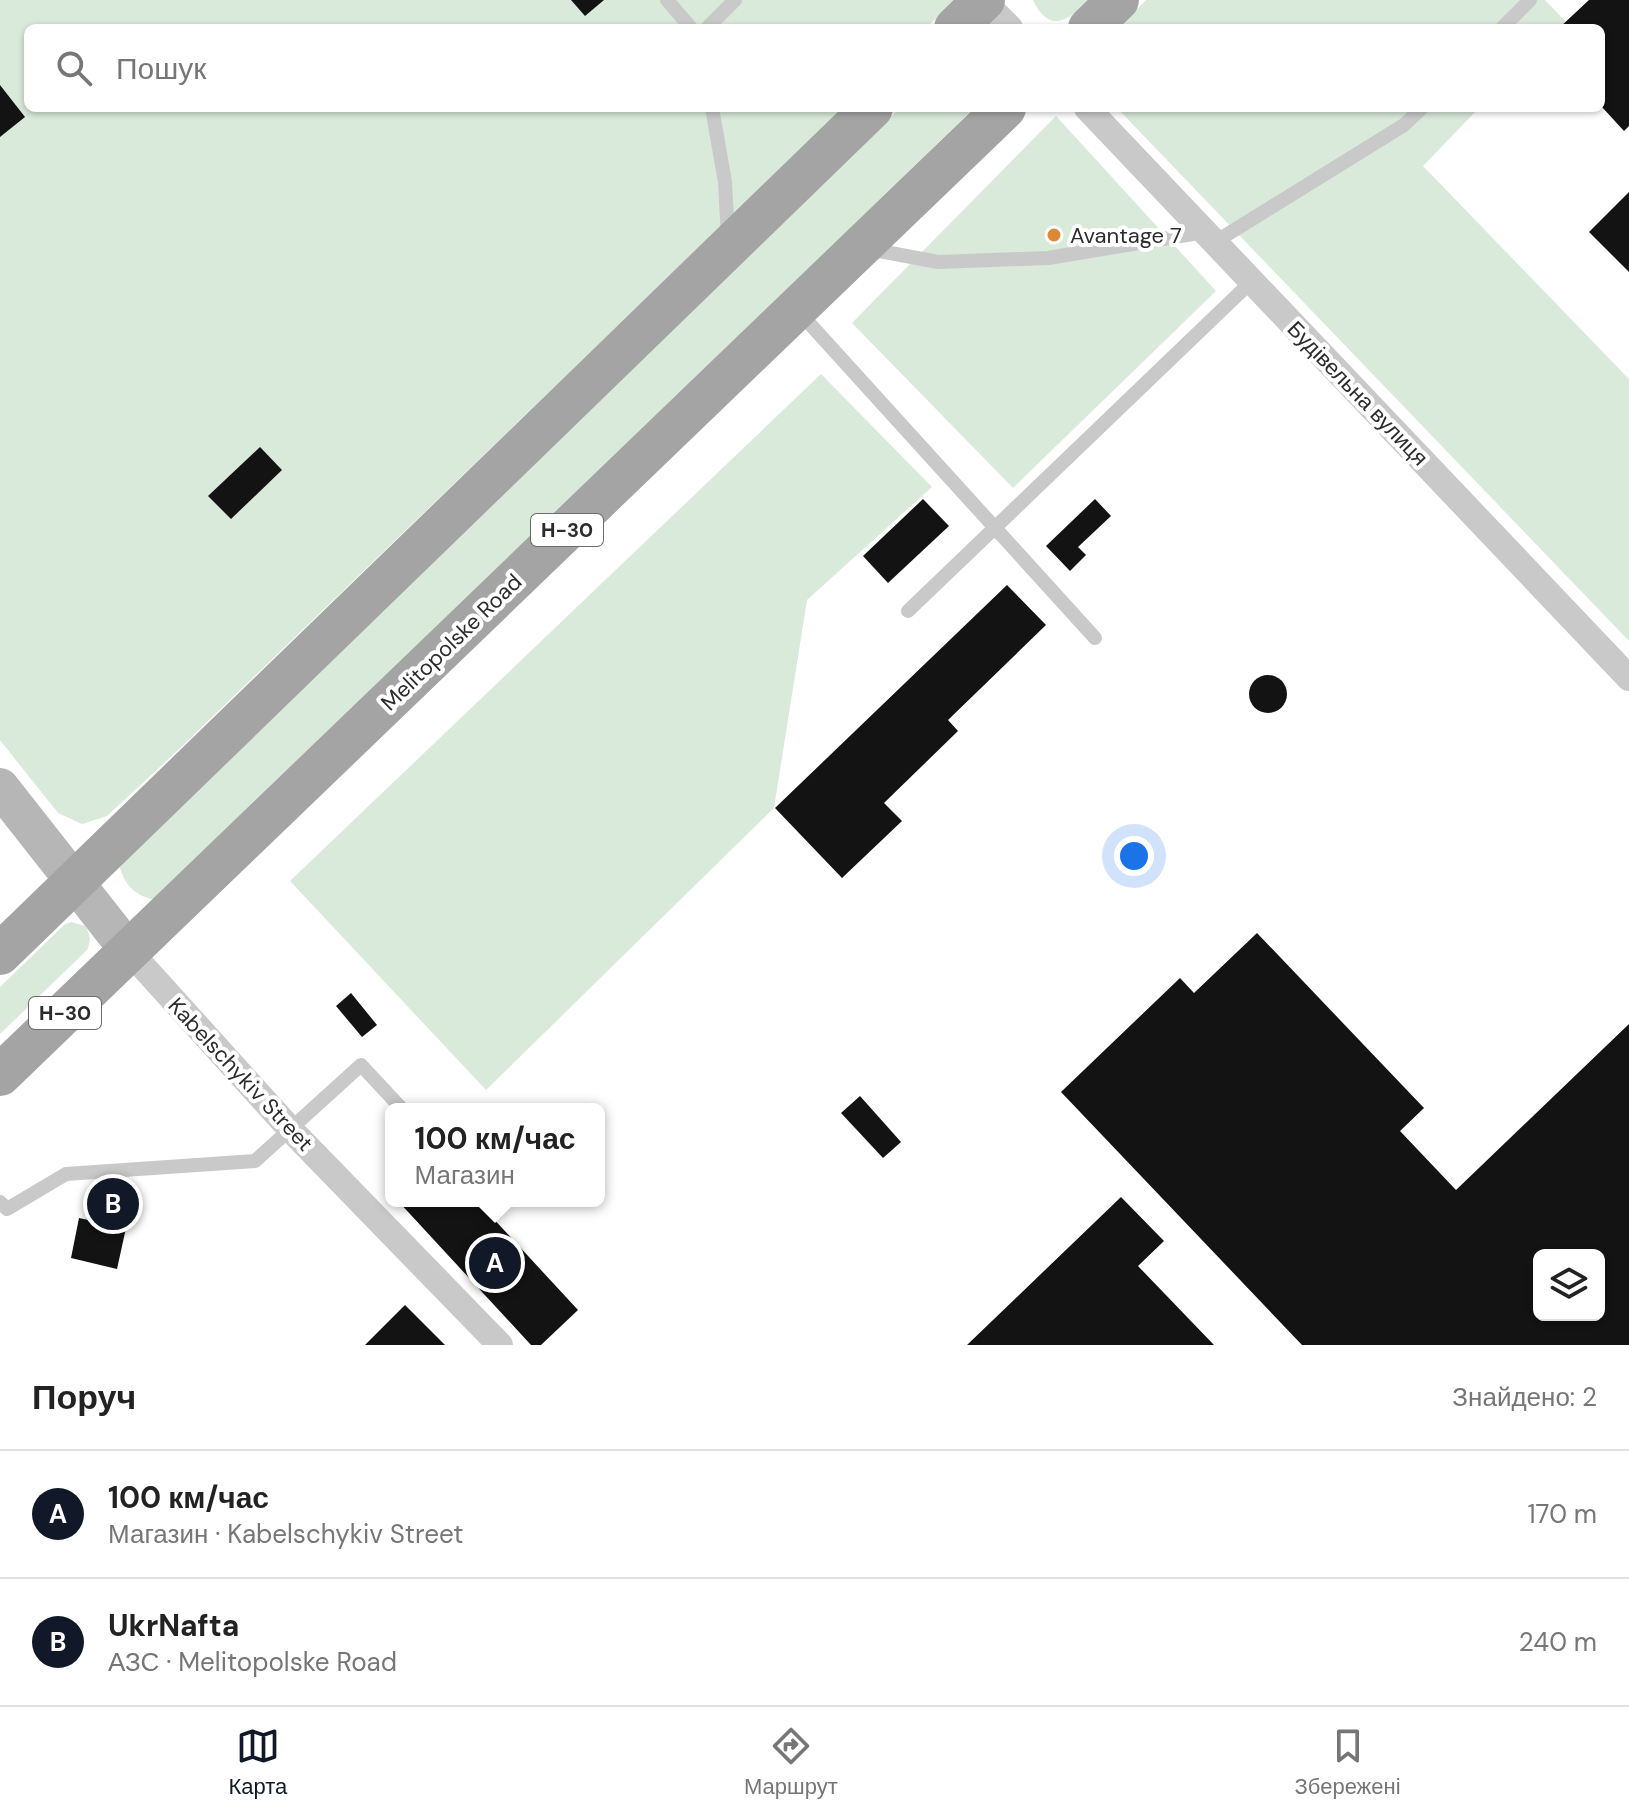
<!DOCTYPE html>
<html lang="uk">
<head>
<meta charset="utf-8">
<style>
	body { margin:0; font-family:"DM Sans",sans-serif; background:#f2f2f2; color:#222 }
	.controls { position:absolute; right:24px; bottom:24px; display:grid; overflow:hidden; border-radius:12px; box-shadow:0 2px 6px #0004 }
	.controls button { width:72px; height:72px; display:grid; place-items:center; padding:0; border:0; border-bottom:2px solid #e0e0e0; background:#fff; color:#222; font:40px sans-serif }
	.you { position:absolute; left:1134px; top:856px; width:28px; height:28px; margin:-20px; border:6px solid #fff; border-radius:50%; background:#1a73e8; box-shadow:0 0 0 12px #1a73e833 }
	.badge { display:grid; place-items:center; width:52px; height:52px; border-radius:50%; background:#111827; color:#fff; font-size:26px; font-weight:700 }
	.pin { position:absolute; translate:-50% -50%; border:4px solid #fff; box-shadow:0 2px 8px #0006 }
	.popup { position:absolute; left:385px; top:1103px; width:220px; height:104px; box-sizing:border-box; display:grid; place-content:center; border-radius:12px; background:#fff; filter:drop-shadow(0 2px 6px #0005); font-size:26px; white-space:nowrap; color:#767676 }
	.popup b { font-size:30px; color:#222 }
	.popup::after { content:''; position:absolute; left:50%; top:100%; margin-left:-16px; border:16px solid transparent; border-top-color:#fff }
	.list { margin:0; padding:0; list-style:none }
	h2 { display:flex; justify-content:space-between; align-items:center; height:104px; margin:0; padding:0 32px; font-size:34px }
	h2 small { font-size:26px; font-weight:400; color:#767676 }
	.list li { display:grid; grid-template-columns:52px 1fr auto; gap:24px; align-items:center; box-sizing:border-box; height:128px; padding:0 32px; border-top:2px solid #e0e0e0 }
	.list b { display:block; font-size:30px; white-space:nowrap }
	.list p { margin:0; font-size:26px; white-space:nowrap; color:#767676 }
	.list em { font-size:26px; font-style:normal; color:#767676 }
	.icon { flex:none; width:44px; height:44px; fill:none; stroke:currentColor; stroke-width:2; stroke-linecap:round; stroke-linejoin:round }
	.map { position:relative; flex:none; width:1629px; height:1345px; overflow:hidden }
	.search { position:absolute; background:#fff; box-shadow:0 2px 6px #0004; left:24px; right:24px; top:24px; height:88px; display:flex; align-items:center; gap:20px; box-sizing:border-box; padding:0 28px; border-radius:12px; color:#767676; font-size:30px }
	.sheet { height:360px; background:#fff }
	nav { display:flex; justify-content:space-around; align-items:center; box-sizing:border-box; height:112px; border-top:2px solid #e0e0e0; background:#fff; font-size:22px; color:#767676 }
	nav a { display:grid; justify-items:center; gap:4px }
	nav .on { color:#111827 }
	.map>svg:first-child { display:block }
	.green { fill:#d9e9da }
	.building { fill:#131313; fill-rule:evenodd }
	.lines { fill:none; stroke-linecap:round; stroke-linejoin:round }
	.lane { stroke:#c9c9c9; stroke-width:14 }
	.street { stroke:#c9c9c9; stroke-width:26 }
	.secondary { stroke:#b6b6b6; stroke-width:38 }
	.primary { stroke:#a4a4a4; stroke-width:42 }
	.poi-dot { fill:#dc8934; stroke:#fff; stroke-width:3 }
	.labels { text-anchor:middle; stroke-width:8; stroke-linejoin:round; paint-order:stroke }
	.shield { fill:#fff; stroke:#6b6b6b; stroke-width:2 }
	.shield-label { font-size:20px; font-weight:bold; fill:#2c2c2c }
	.poi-label { font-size:22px; fill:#2c2c2c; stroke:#fff; text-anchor:start }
	.street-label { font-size:22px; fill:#2c2c2c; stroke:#fff }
</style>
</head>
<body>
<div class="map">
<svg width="1629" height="1345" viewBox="0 0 1629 1345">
	<rect width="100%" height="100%" fill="#fff"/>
	<g class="green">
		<path d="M0 0H955L926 28H28V108H843L175 753 107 816 82 824 58 813 0 740Z"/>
		<path d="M1033 0H1090C1069 20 1049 35 1033 0Z"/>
		<path d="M1146 0H1545L1566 22 1559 28H1118Z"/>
		<path d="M900 108H974L157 900C135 897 123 884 119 863Z"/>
		<path d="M1117 108H1479L1423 166 1629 379V641Z"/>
		<path d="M1056 116 1216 291 1013 488 852 323Z"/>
		<path d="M821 374 932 487 807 600 774 808 486 1090 290 881Z"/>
		<path d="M71 922 85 926C91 935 91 940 87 950L0 1034V987L64 925Z"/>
	</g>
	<g class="building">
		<path d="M571 0H604L585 16Z"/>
		<path d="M1589 0H1629V126L1624 131 1601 106V28H1559Z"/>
		<path d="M0 85 25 117 0 137Z"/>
		<path d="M1629 192V272L1589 232Z"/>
		<path d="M260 447 282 470 231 519 208 496Z"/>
		<path d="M923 499 949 526 888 583 863 556Z"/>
		<path d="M1095 499 1111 516 1078 547 1086 555 1070 571 1046 546Z"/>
		<path d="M1007 585 1046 625 948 720 958 731 884 803 902 821 842 878 775 808Z"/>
		<circle cx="1268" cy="694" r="19"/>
		<path d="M1257 933 1424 1108 1400 1131 1456 1190 1629 1024V1345H1302L1061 1092 1180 978 1194 993ZM1539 1255H1599V1315H1539Z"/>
		<path d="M351 993 377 1025 362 1037 336 1006Z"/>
		<path d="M860 1096 901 1142 883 1158 841 1113Z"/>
		<path d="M1121 1197 1164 1241 1138 1266 1214 1345H967Z"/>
		<path d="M398 1201H507L491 1216 578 1310 541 1345H531Z"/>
		<path d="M79 1218 126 1228 117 1269 71 1258Z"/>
		<path d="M405 1305 445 1345H365Z"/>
	</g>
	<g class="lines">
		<g class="lane">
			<path d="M667 0 691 28"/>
			<path d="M707 28 735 0"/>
			<path d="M1502 28 1530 0"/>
			<path d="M712 108 725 182 728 238"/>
			<path d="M1215 242 1404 125 1422 108"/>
			<path d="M869 249 938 262 1048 258 1205 232"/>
			<path d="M799 312 1095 638"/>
			<path d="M908 611 1252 281"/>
			<path d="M0 1202 7 1209 66 1174 255 1161 361 1065 402 1109"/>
		</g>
		<g class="street">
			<path d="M983 1 1010 28"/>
			<path d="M1087 108 1629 678"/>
			<path d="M129 951 291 1130 500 1345"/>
		</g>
		<path class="secondary" d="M0 787 129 951"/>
		<g class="primary">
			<path d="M955 28 984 0"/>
			<path d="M1089 28 1118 0"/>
			<path d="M0 954 872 108"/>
			<path d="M0 1075 1005 108"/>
		</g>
	</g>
	<circle class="poi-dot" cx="1054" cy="235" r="8"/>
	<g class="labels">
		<g class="shield">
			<rect x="531" y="514" width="72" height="32" rx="6"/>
			<rect x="29" y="997" width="72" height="32" rx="6"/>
		</g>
		<g class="shield-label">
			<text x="567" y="537">Н-30</text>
			<text x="65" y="1020">Н-30</text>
		</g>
		<g class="poi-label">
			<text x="1070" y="243">Avantage 7</text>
		</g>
		<g class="street-label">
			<text transform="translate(1358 393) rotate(46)" y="8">Будівельна вулиця</text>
			<text transform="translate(451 642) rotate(-44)" y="8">Melitopolske Road</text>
			<text transform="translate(241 1074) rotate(47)" y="8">Kabelschykiv Street</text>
		</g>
	</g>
</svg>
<div class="controls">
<button><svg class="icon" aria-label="layers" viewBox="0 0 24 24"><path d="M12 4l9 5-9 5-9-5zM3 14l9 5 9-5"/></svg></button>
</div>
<div class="you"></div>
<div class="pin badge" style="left:495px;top:1263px">A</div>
<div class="popup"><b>100 км/час</b>Магазин</div>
<div class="pin badge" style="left:113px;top:1204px">B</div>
<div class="search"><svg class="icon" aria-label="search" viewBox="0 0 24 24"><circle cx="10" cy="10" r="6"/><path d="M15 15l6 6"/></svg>Пошук</div>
</div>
<section class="sheet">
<h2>Поруч<small>Знайдено: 2</small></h2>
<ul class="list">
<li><span class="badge">A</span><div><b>100 км/час</b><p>Магазин · Kabelschykiv Street</p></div><em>170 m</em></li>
<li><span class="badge">B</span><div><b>UkrNafta</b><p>АЗС · Melitopolske Road</p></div><em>240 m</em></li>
</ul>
</section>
<nav>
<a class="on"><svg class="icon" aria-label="map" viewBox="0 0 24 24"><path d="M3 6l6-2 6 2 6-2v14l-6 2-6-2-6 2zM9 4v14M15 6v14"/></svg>Карта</a>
<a><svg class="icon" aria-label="directions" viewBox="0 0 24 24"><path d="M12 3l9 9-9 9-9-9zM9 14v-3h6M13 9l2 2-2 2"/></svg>Маршрут</a>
<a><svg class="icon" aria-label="saved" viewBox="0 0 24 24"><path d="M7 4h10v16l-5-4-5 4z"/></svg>Збережені</a>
</nav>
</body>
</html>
